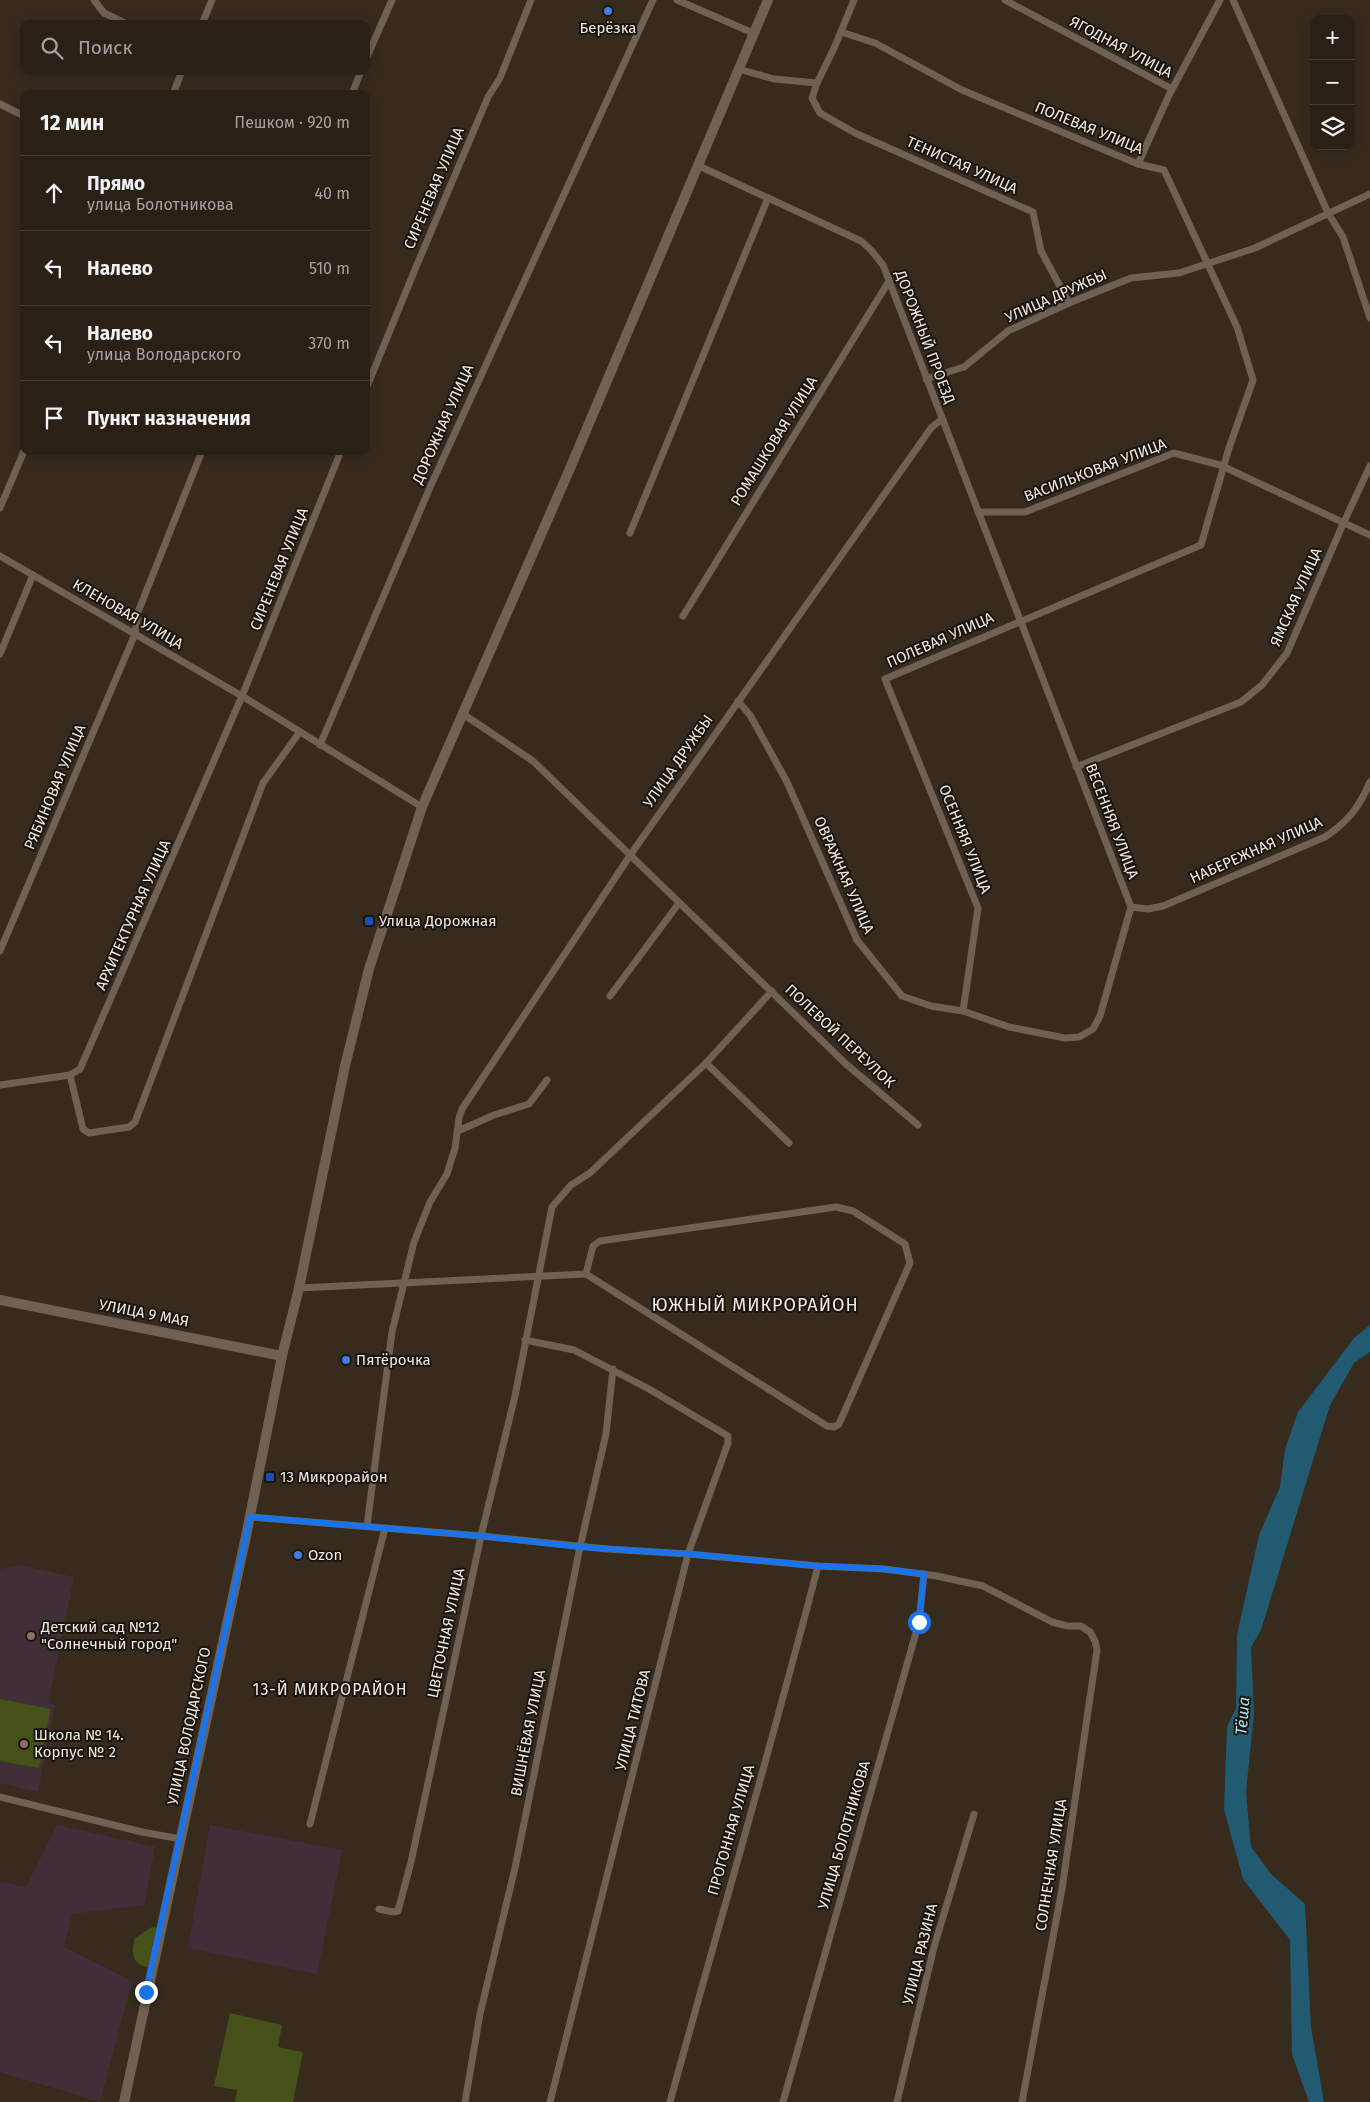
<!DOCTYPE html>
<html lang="ru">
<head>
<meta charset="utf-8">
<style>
	body { margin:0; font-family:"Fira Sans",sans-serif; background:#31281f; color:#f1f3f6 }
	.controls { position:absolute; right:15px; top:15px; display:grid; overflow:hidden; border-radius:10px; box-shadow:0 2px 12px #0003 }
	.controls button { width:45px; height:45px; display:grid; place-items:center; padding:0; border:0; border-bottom:1px solid #453e35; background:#292016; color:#f1f3f6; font:25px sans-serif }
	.stop { position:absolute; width:15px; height:15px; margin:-11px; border:4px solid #1a73e8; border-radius:50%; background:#fff }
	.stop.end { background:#1a73e8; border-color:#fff; box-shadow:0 1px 5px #0008 }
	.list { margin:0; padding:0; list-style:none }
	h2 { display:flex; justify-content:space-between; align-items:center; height:65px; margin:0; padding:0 20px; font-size:21px }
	h2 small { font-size:16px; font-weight:400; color:#a5a3a1 }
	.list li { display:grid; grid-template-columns:32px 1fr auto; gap:15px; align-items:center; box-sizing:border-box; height:75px; padding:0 20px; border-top:1px solid #453e35 }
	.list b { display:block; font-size:19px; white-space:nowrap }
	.list p { margin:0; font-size:16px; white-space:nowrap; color:#a5a3a1 }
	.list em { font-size:16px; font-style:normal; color:#a5a3a1 }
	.icon { flex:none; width:28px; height:28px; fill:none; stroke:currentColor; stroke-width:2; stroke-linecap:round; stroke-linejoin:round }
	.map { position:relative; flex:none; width:1370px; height:2102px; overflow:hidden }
	.search { position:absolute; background:#292016; box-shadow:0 2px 12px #0003; left:20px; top:20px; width:350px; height:55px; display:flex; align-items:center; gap:12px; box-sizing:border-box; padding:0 18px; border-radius:10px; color:#a5a3a1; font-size:19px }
	.panel { position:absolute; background:#292016; box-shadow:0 2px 12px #0003; left:20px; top:90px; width:350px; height:365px; border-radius:10px }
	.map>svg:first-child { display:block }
	.industrial { fill:#3f2f3b }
	.education { fill:#412f38 }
	.green { fill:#445119 }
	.water { fill:#215a71 }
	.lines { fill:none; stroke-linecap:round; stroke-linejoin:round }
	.street { stroke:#6f6153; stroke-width:7 }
	.secondary { stroke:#6f6153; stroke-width:10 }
	.route { stroke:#1a73e8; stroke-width:6 }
	.shop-dot { fill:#3f7fe0; stroke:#1a150f; stroke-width:2 }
	.transit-dot { fill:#1a4fb4; stroke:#1a150f; stroke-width:2 }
	.education-dot { fill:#8d6e63; stroke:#1a150f; stroke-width:2 }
	.labels { text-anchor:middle; stroke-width:4; stroke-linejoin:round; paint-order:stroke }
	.poi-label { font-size:15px; fill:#f1e9e1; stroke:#1a150f; text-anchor:start }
	.street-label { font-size:15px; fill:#f1e9e1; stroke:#1a150f }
	.neighbourhood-label { font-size:16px; letter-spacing:1px; fill:#f1e9e1; stroke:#1a150f }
	.water-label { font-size:16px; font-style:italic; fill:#afdef5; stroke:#1a150f }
	.quarter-label { font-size:18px; letter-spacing:1px; fill:#f1e9e1; stroke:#1a150f }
</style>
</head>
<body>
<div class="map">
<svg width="1370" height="2102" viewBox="0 0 1370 2102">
	<rect width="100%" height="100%" fill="#372b1e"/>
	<g class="industrial">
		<path d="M57 1825 155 1847 144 1905 72 1914 64 1947 132 1981 100 2102 0 2072V1882L26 1887Z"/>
		<path d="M210 1825 342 1850 317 1974 188 1948Z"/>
	</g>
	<path class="education" d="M20 1565 74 1577 48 1703 55 1705 38 1792 0 1783V1569Z"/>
	<g class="green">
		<path d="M0 1699 51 1709 39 1768 0 1761Z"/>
		<path d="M152 1927 156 1928 148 1967C131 1964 131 1952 135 1938Z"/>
		<path d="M230 2013 282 2025 278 2047 303 2052 293 2102H235L237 2090 214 2086Z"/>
	</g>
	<path class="water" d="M1370 1325V1352L1354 1363 1330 1405 1261 1630 1251 1647 1254 1714 1246 1792 1251 1847 1271 1874 1305 1904 1311 2027 1324 2102H1309L1292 2054 1290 1940 1243 1879 1224 1809 1227 1727 1236 1708 1237 1635 1259 1535 1280 1487 1285 1449 1298 1412 1354 1338Z"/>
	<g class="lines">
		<g class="street">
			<path d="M94 0 104 13 127 24"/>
			<path d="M677 0 753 33"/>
			<path d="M1005 0 1172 89"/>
			<path d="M1233 0 1328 213 1343 237 1370 318"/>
			<path d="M202 24 212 0"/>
			<path d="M841 32 875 43 962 90 1138 164 1164 170 1237 327 1253 380 1229 448 1201 545 885 679 978 908 963 1011"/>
			<path d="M366 59 392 0"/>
			<path d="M738 69 774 79 817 83 835 46 854 0"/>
			<path d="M817 83 812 98 820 113 855 133 1033 212 1041 251 1069 303"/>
			<path d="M173 94 182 71"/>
			<path d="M352 94 361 71"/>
			<path d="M0 104 24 116"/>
			<path d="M1138 164 1169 95 1220 0"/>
			<path d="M699 166 861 241 871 250 883 265 1131 907 1100 1016 1093 1029 1079 1037 1065 1038 1009 1027 963 1011 931 1006 902 996 857 940 787 782 750 715 738 701"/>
			<path d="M926 379 964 367 1008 331 1069 303 1131 278 1179 273 1255 248 1370 194"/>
			<path d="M366 389 416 267 488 97 500 78 531 0"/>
			<path d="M0 508 24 451"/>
			<path d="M978 512H1025L1174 453 1220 465 1370 535"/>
			<path d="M630 533 768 198"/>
			<path d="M0 556 242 696 422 807"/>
			<path d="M683 616 889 281"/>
			<path d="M0 654 33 575"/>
			<path d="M463 714 533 761 846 1064 918 1125"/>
			<path d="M320 745 431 485 653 0"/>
			<path d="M1076 767 1241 702 1262 685 1287 653 1343 524 1370 466"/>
			<path d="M1131 907 1148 909 1163 906 1325 837C1349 821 1359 807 1370 782"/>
			<path d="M0 951 135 634 138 612 202 451"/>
			<path d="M610 996 679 903"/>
			<path d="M706 1063 789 1143"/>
			<path d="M70 1075 83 1129 89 1133 129 1127 135 1122 263 783 299 733"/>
			<path d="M0 1085 70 1075 80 1069 242 696 341 451"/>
			<path d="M458 1131 494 1115 529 1104 547 1080"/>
			<path d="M299 1288 586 1274 593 1246 600 1241 836 1207 853 1211 905 1244 910 1263 839 1424 834 1427 827 1426 586 1274"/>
			<path d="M525 1340 574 1350 649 1389 728 1436V1443L688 1554 550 2102"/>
			<path d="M250 1517 481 1536 607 1549 688 1554 818 1566 884 1569 937 1576 983 1586 1052 1622 1067 1626H1081L1090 1632 1095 1641 1097 1650 1062 1889 1022 2102"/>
			<path d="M367 1526 392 1332 414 1242 430 1202 447 1174 455 1148 459 1118 462 1109 631 854 931 428 942 419"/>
			<path d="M0 1797 142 1832 181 1839"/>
			<path d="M310 1824 385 1528"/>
			<path d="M379 1909 393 1912 398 1911 411 1862 481 1536 515 1396 552 1207 571 1185 590 1173 706 1063 772 991"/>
			<path d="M465 2102 480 2014 515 1868 580 1547 606 1434 613 1369"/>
			<path d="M670 2102C719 1923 772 1745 818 1566"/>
			<path d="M783 2102 919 1622 924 1574"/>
			<path d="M897 2102 934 1947 974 1814"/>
		</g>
		<g class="secondary">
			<path d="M0 1300 282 1356"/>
			<path d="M124 2102 246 1536 282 1356 299 1288 345 1066 369 969 422 807 571 466 768 0"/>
		</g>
	</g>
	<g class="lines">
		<path class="route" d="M146 1992 250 1517 481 1536 580 1547 688 1554 818 1566 884 1569 924 1574 919 1622"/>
	</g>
	<g class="shop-dot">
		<circle cx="608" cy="11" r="5"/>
		<circle cx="346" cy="1360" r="5"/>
		<circle cx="298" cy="1555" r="5"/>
	</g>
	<g class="transit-dot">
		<rect x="364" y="916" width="10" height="10" rx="2.5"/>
		<rect x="265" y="1472" width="10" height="10" rx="2.5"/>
	</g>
	<g class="education-dot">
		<circle cx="31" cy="1636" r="5"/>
		<circle cx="24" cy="1744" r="5"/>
	</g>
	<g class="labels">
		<g class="poi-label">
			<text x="608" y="33" text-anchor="middle">Берёзка</text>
			<text x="379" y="926">Улица Дорожная</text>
			<text x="356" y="1365">Пятёрочка</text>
			<text x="280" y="1482">13 Микрорайон</text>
			<text x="308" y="1560">Ozon</text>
			<text x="41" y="1632">Детский сад №12<tspan x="41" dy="17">"Солнечный город"</tspan></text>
			<text x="34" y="1740">Школа № 14.<tspan x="34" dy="17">Корпус № 2</tspan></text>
		</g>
		<g class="street-label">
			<text transform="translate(1121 47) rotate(28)" y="5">ЯГОДНАЯ УЛИЦА</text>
			<text transform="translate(1089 128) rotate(22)" y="5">ПОЛЕВАЯ УЛИЦА</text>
			<text transform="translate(962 165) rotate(24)" y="5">ТЕНИСТАЯ УЛИЦА</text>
			<text transform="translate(434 188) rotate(-67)" y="5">СИРЕНЕВАЯ УЛИЦА</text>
			<text transform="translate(1056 296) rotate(-24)" y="5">УЛИЦА ДРУЖБЫ</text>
			<text transform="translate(925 337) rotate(69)" y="5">ДОРОЖНЫЙ ПРОЕЗД</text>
			<text transform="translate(443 424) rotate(-66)" y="5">ДОРОЖНАЯ УЛИЦА</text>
			<text transform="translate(774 441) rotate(-58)" y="5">РОМАШКОВАЯ УЛИЦА</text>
			<text transform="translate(1095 470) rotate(-21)" y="5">ВАСИЛЬКОВАЯ УЛИЦА</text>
			<text transform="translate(279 569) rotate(-68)" y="5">СИРЕНЕВАЯ УЛИЦА</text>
			<text transform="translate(1296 597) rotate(-66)" y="5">ЯМСКАЯ УЛИЦА</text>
			<text transform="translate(128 614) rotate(30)" y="5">КЛЕНОВАЯ УЛИЦА</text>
			<text transform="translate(940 640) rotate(-24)" y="5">ПОЛЕВАЯ УЛИЦА</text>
			<text transform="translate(678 761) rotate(-55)" y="5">УЛИЦА ДРУЖБЫ</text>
			<text transform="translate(55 787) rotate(-67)" y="5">РЯБИНОВАЯ УЛИЦА</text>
			<text transform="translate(1112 821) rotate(69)" y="5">ВЕСЕННЯЯ УЛИЦА</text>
			<text transform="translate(965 839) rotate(68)" y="5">ОСЕННЯЯ УЛИЦА</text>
			<text transform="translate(1256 850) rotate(-24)" y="5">НАБЕРЕЖНАЯ УЛИЦА</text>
			<text transform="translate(844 875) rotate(66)" y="5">ОВРАЖНАЯ УЛИЦА</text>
			<text transform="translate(133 915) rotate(-66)" y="5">АРХИТЕКТУРНАЯ УЛИЦА</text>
			<text transform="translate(840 1036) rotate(43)" y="5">ПОЛЕВОЙ ПЕРЕУЛОК</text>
			<text transform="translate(144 1313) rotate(11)" y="5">УЛИЦА 9 МАЯ</text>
			<text transform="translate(446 1633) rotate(-78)" y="5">ЦВЕТОЧНАЯ УЛИЦА</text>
			<text transform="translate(633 1720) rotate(-76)" y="5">УЛИЦА ТИТОВА</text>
			<text transform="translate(189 1726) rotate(-78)" y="5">УЛИЦА ВОЛОДАРСКОГО</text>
			<text transform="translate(528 1733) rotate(-79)" y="5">ВИШНЁВАЯ УЛИЦА</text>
			<text transform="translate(731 1830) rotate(-74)" y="5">ПРОГОННАЯ УЛИЦА</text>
			<text transform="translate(844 1835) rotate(-74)" y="5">УЛИЦА БОЛОТНИКОВА</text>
			<text transform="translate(1051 1865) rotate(-81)" y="5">СОЛНЕЧНАЯ УЛИЦА</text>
			<text transform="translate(920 1954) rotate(-76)" y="5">УЛИЦА РАЗИНА</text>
		</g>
		<g class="neighbourhood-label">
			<text x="330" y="1695">13-Й МИКРОРАЙОН</text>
		</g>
		<g class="water-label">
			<text transform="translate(1242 1716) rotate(-85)" y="6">Тёша</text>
		</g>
		<g class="quarter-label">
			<text x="755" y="1311">ЮЖНЫЙ МИКРОРАЙОН</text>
		</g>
	</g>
</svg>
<div class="controls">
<button>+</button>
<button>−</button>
<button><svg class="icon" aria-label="layers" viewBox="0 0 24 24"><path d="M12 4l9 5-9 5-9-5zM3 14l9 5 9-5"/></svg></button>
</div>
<div class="stop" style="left:919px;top:1622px"></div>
<div class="stop end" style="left:146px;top:1992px"></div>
<div class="search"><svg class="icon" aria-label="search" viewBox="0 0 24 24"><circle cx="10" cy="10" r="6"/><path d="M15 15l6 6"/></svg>Поиск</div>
<section class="panel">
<h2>12 мин<small>Пешком · 920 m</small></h2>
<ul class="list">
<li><svg class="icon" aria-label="ahead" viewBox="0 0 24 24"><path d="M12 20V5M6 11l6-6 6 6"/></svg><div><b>Прямо</b><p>улица Болотникова</p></div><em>40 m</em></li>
<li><svg class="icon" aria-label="left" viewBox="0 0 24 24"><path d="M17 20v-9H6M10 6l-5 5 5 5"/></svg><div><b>Налево</b></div><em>510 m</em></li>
<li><svg class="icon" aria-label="left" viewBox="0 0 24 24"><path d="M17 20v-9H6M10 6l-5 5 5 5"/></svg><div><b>Налево</b><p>улица Володарского</p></div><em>370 m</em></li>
<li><svg class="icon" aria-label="arrive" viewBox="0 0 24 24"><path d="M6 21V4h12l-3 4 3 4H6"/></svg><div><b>Пункт назначения</b></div></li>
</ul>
</section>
</div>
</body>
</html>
